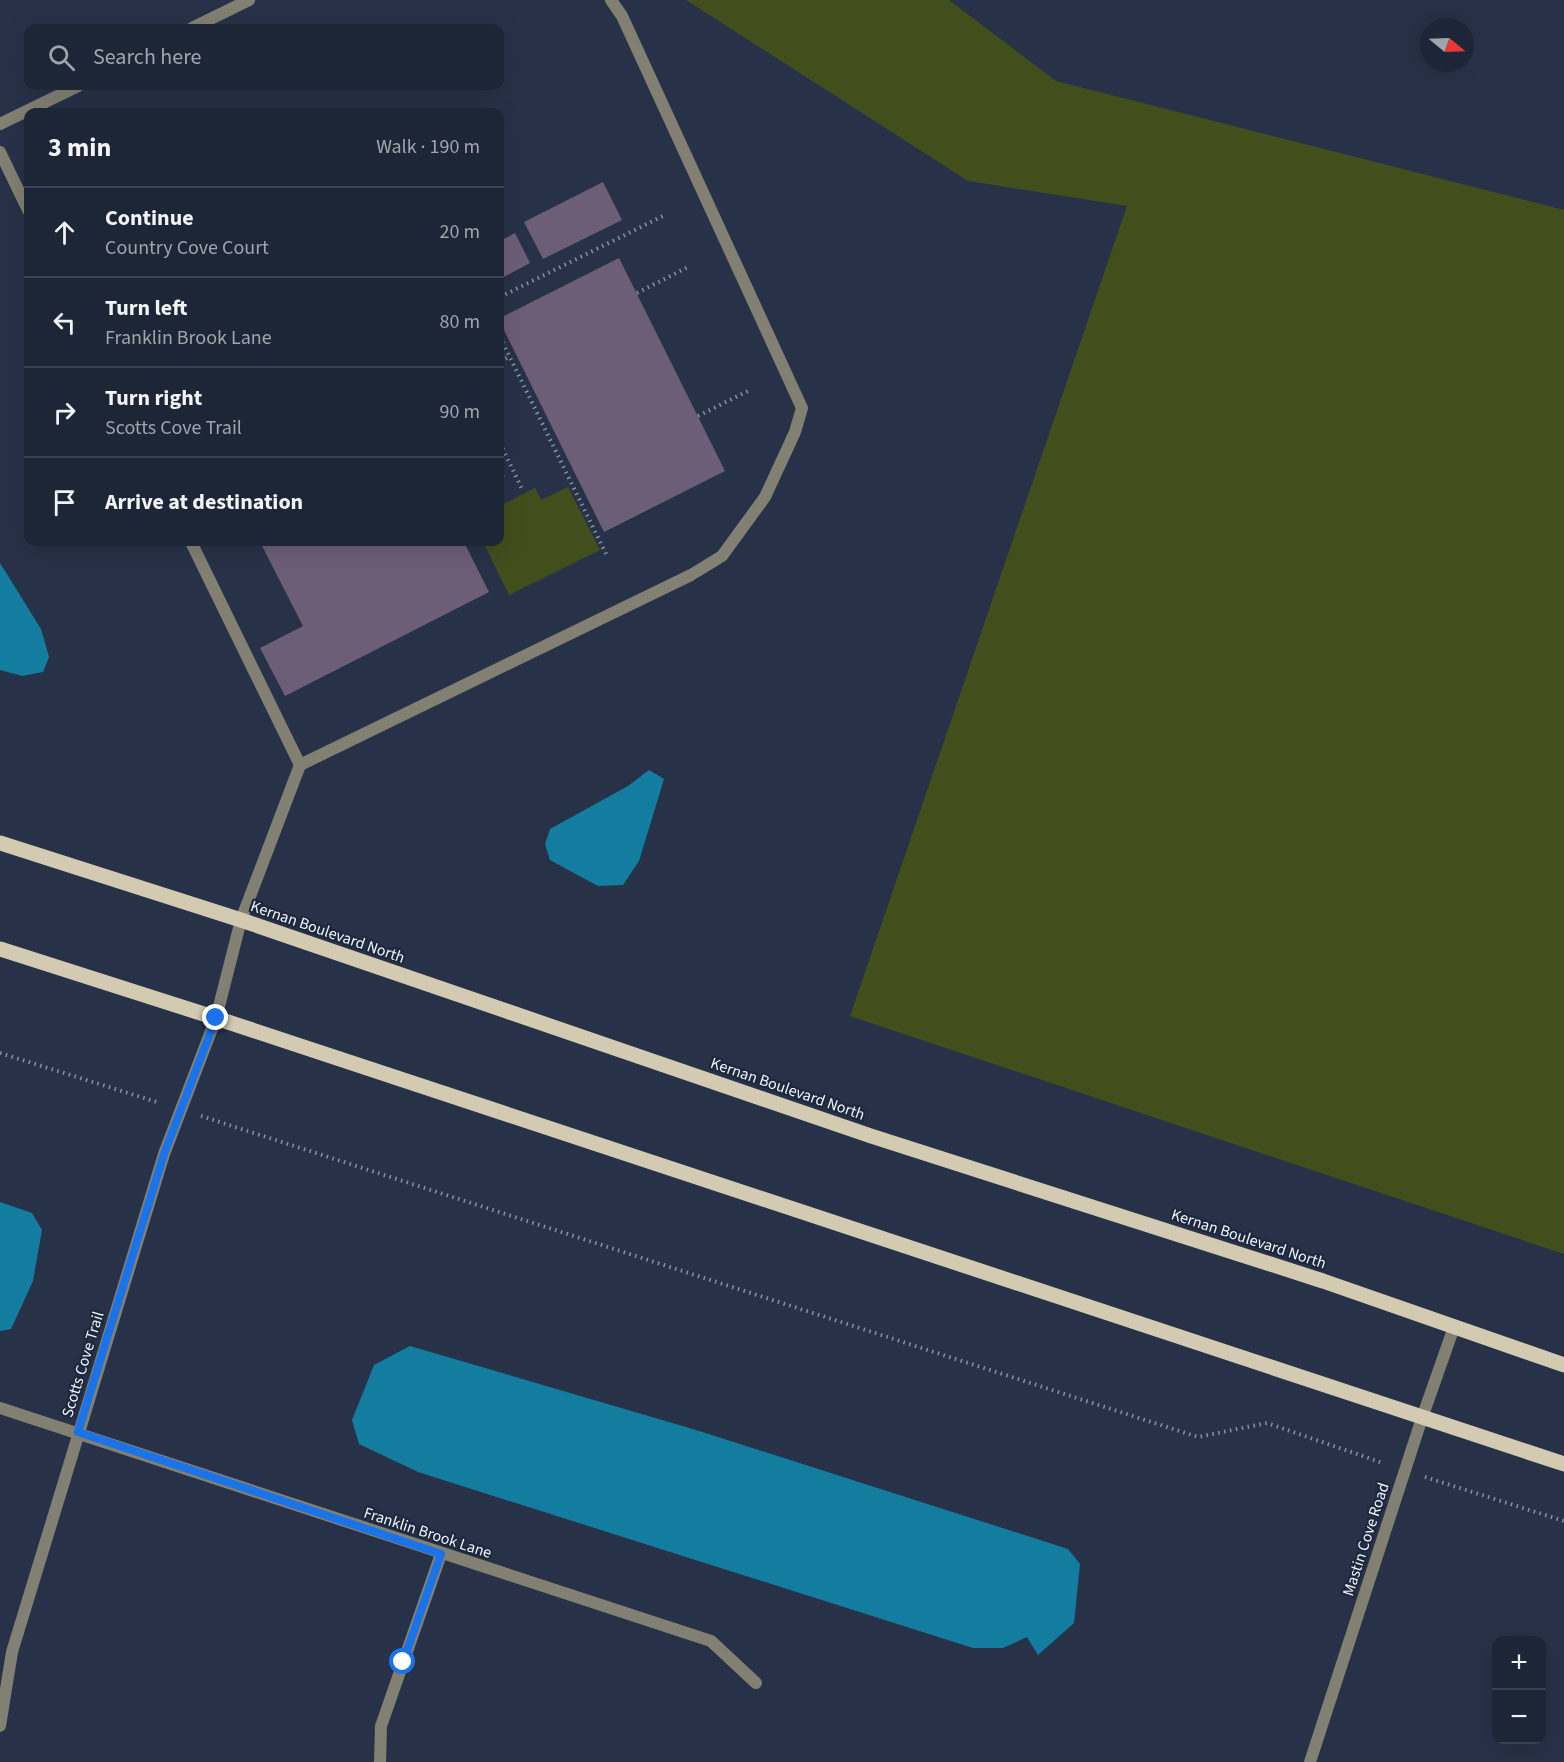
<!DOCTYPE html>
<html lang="en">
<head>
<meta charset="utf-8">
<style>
	body { margin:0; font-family:"Source Sans 3",sans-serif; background:#252e3e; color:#f1f3f6 }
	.controls { position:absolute; right:18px; bottom:18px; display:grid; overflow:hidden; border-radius:12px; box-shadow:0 6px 24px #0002 }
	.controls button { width:54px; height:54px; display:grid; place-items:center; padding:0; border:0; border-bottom:2px solid #3b4351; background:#1d2636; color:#f1f3f6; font:30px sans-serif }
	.compass { position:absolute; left:1420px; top:18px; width:54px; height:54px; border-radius:50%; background:#1d2636; box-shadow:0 6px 24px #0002; rotate:109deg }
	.stop { position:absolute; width:18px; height:18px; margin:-14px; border:4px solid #1a73e8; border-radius:50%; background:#fff }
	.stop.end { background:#1a73e8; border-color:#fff; box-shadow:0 2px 6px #0008 }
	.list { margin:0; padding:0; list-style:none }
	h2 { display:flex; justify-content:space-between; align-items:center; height:78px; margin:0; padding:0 24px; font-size:26px }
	h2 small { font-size:20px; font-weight:400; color:#a0a5ad }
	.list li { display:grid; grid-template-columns:39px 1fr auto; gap:18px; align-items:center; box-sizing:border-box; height:90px; padding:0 24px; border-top:2px solid #3b4351 }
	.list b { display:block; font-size:22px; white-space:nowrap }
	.list p { margin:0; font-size:20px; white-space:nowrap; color:#a0a5ad }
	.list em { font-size:20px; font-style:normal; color:#a0a5ad }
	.icon { flex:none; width:33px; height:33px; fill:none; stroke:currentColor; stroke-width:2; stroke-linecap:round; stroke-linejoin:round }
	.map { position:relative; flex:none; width:1564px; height:1762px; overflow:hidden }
	.search { position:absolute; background:#1d2636; box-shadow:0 6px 24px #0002; left:24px; top:24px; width:480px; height:66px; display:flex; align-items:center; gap:15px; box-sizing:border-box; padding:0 21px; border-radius:12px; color:#a0a5ad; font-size:22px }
	.panel { position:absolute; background:#1d2636; box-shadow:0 6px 24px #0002; left:24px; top:108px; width:480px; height:438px; border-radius:12px }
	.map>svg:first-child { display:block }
	.green { fill:#424e1c }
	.water { fill:#137da0 }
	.building { fill:#6c5e76 }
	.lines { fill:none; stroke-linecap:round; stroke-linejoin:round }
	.path { stroke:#8a92a1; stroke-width:4; stroke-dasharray:1.5 4.5; stroke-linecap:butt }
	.service { stroke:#827f73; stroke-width:12 }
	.minor { stroke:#827f73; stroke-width:12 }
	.primary { stroke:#d2cbb2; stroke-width:15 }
	.route { stroke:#1a73e8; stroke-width:8 }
	.labels { text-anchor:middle; stroke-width:4.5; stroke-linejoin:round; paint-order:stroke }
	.street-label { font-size:16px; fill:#eff4fd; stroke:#1e283d }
</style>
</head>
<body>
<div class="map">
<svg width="1564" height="1762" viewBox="0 0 1564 1762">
	<rect width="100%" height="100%" fill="#273248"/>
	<g class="green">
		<path d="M686 0H949L1056 81 1564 210V1254L850 1016 1127 206 968 181Z"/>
		<path d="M568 487 600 550 509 595 483 542H500V506L535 488 541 500Z"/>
	</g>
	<g class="water">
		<path d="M0 563 41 629 49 657 43 672 22 676 0 670Z"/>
		<path d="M649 770 664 779 639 861 623 885 598 886 550 860 545 844 550 829 628 786Z"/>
		<path d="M0 1202 32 1213 42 1230 33 1281 11 1329 0 1331Z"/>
		<path d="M410 1346 696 1430 1068 1549 1080 1564 1074 1623 1038 1655 1027 1637 1003 1648H973L418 1472 359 1444 352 1420 374 1365Z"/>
	</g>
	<g class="building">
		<path d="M603 182 622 220 543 259 524 222Z"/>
		<path d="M515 233 530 263 500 279V241Z"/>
		<path d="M619 258 725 471 604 532 500 322V318Z"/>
		<path d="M500 465 505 477 500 480Z"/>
		<path d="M260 542H464L489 592 285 696 260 648 303 626Z"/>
	</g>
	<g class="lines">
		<g class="path">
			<path d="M637 293 690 266"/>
			<path d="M500 297 665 215"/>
			<path d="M500 337 608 558"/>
			<path d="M500 361 509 357"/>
			<path d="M698 416 750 390"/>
			<path d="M500 443 522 489"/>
			<path d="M0 1053 160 1103"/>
			<path d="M201 1116 1198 1437 1267 1423 1383 1463"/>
			<path d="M1425 1477 1564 1521"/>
		</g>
		<g class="service">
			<path d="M192 28 249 0"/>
			<path d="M0 124 78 86"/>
			<path d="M0 152 28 210"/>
			<path d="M191 542 300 765"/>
			<path d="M216 1018 241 920 300 765 691 575 722 556 765 497 795 432 802 408 622 16 611 0"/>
		</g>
		<g class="minor">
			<path d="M0 1408 711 1641 756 1683"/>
			<path d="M0 1726 12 1652 164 1154 216 1018"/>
			<path d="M380 1762 381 1726 441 1554"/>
			<path d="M1310 1762 1422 1418 1454 1327"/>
		</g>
		<g class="primary">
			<path d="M0 843 241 920 871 1136 1323 1281 1564 1365"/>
			<path d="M0 949 216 1018 1564 1464"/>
		</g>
	</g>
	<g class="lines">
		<path class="route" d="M216 1018 164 1154 78 1432 441 1554 403 1662"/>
	</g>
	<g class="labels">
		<g class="street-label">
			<text transform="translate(328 931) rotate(19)" y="6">Kernan Boulevard North</text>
			<text transform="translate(788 1088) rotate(19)" y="6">Kernan Boulevard North</text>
			<text transform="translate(1249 1238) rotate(18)" y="6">Kernan Boulevard North</text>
			<text transform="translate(82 1364) rotate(-73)" y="6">Scotts Cove Trail</text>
			<text transform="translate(428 1532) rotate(18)" y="6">Franklin Brook Lane</text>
			<text transform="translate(1365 1539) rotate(-72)" y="6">Mastin Cove Road</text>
		</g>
	</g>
</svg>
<div class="controls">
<button>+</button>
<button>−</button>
</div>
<svg class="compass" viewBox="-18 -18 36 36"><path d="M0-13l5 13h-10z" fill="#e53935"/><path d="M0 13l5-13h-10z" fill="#a0a5ad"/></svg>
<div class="stop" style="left:403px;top:1662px"></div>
<div class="stop end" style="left:216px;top:1018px"></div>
<div class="search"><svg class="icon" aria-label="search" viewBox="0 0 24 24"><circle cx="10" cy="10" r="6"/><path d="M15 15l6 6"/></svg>Search here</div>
<section class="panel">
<h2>3 min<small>Walk · 190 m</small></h2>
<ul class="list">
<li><svg class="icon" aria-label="ahead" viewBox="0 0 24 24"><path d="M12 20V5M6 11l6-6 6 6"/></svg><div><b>Continue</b><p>Country Cove Court</p></div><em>20 m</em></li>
<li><svg class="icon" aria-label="left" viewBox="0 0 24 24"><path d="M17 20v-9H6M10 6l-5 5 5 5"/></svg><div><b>Turn left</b><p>Franklin Brook Lane</p></div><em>80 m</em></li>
<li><svg class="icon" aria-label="right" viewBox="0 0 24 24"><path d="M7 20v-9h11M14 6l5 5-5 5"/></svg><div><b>Turn right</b><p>Scotts Cove Trail</p></div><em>90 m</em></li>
<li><svg class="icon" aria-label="arrive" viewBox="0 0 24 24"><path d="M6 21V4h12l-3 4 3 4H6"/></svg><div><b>Arrive at destination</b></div></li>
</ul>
</section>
</div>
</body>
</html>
